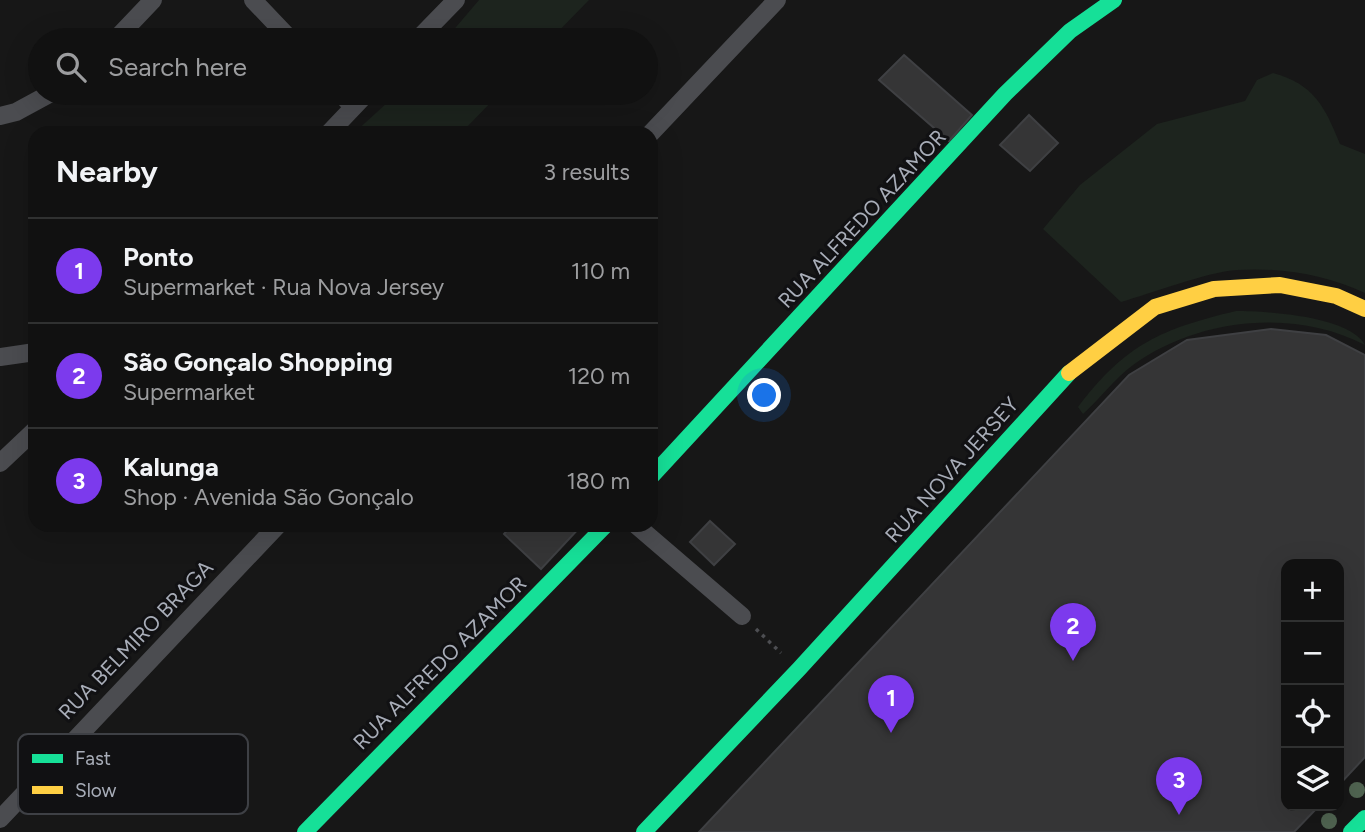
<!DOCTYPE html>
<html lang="en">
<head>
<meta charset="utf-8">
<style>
	body { margin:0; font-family:Figtree,sans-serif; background:#1e1f1f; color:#f1f3f6 }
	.controls { position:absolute; right:21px; bottom:21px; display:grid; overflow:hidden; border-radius:14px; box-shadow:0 7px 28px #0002 }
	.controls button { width:63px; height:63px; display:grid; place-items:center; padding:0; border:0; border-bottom:2px solid #303131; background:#111; color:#f1f3f6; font:35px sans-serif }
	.you { position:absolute; left:765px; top:396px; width:24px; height:24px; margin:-18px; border:5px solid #fff; border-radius:50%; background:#1a73e8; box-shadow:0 0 0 10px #1a73e833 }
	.badge { display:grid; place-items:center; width:46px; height:46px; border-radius:50%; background:#7c3aed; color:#fff; font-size:23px; font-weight:700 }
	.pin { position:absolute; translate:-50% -58px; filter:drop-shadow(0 2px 4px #0008) }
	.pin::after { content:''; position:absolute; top:37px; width:24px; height:21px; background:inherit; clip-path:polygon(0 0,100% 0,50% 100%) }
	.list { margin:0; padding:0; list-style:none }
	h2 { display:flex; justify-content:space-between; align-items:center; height:91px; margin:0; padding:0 28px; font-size:30px }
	h2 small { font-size:23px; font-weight:400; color:#9c9d9f }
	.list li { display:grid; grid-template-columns:46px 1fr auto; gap:21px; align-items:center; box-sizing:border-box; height:105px; padding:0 28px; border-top:2px solid #303131 }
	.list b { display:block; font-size:26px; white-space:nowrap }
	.list p { margin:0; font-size:23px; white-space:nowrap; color:#9c9d9f }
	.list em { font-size:23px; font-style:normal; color:#9c9d9f }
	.icon { flex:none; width:38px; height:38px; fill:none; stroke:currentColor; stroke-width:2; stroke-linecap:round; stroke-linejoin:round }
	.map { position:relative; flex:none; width:1365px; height:832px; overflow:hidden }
	.search { position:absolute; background:#111; box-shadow:0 7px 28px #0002; left:28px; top:28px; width:630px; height:77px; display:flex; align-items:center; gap:18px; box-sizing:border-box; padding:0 24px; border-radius:38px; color:#9c9d9f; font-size:26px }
	.panel { position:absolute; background:#111; box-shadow:0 7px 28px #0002; left:28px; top:126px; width:630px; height:406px; border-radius:21px }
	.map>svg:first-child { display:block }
	.green { fill:#1d241e }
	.building { fill:#353536; stroke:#3f4043; stroke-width:2 }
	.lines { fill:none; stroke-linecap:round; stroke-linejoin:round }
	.path { stroke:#4d4e52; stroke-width:3.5; stroke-dasharray:3.5 5; stroke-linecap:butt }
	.street { stroke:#4b4c50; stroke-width:18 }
	.fast { stroke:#16e098; stroke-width:16 }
	.slow { stroke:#ffcf43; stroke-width:16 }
	.tree { fill:#506451 }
	.labels { text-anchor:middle; stroke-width:6; stroke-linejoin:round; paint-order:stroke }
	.street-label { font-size:21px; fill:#a8adb8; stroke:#111113 }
	.key { fill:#111113; stroke:#3e4045; stroke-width:2 }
	.key-label { font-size:19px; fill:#a8adb8 }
</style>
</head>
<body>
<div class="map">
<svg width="1365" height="832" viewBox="0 0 1365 832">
	<rect width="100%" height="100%" fill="#171717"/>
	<g class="green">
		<path d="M479 0H589L550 40H445Z"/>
		<path d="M1273 73C1314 84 1325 107 1340 144L1365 154V293C1327 275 1279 267 1237 270 1207 272 1152 293 1121 302L1043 229 1080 185 1157 124 1245 101 1257 80Z"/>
		<path d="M398 93H500L461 133H354Z"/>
		<path d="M1236 311C1266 311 1350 316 1365 345 1294 308 1198 318 1133 365 1115 378 1100 399 1083 414L1078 407C1126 344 1161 329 1236 311Z"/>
	</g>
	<g class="building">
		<path d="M904 55 972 115 949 141 879 80Z"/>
		<path d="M1029 115 1058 143 1030 171 1000 145Z"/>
		<path d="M1271 329 1326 335 1365 355V757L1339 785V564H1286V806H1319L1294 832H699L1129 375 1187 340Z"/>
		<path d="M710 521 735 544 714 565 690 542Z"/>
		<path d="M512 525H582L541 569 504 534Z"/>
	</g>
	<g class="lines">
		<path class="path" d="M756 629 781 653"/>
		<g class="street">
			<path d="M253 0 291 40"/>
			<path d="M115 40 153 0"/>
			<path d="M417 40 456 0"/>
			<path d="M340 93 353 107"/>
			<path d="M0 116 16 112 51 93"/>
			<path d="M329 133 367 93"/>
			<path d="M651 133 777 0"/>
			<path d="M0 357 35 352"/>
			<path d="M0 463 35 430"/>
			<path d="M636 525 742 616"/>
			<path d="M0 819 278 525"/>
		</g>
		<g class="fast">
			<path d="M651 477 1005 94 1070 31 1114 0"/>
			<path d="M305 832 606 525"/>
			<path d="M644 832 799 669 1069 373"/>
			<path d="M1351 832 1365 818"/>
		</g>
		<path class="slow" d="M1069 373 1155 307 1214 289 1280 285 1336 296 1365 309"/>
	</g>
	<g class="tree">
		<circle cx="1357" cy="790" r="8"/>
		<circle cx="1329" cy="821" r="8"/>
	</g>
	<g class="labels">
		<g class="street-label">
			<text transform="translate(862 219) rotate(-47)" y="7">RUA ALFREDO AZAMOR</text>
			<text transform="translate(952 470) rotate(-48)" y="7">RUA NOVA JERSEY</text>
			<text transform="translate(136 640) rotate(-46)" y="7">RUA BELMIRO BRAGA</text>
			<text transform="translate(440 663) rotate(-45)" y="7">RUA ALFREDO AZAMOR</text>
		</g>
	</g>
	<rect x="18" y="734" width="230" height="80" rx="10" class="key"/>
	<rect x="32" y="754" width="31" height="9" fill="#16e098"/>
	<rect x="32" y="786" width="31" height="8" fill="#ffcf43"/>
	<g class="key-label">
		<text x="75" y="765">Fast</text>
		<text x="75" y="797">Slow</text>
	</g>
</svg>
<div class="controls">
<button>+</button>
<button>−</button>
<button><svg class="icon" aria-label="locate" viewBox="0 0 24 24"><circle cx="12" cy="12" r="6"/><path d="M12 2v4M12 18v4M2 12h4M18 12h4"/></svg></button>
<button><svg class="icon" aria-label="layers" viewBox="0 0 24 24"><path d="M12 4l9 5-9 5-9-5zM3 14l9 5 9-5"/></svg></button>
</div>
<div class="you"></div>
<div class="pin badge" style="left:891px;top:733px">1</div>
<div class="pin badge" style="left:1073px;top:661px">2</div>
<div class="pin badge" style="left:1179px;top:815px">3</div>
<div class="search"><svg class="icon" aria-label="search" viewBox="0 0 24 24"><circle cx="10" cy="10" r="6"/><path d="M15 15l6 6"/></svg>Search here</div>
<section class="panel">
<h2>Nearby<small>3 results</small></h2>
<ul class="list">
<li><span class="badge">1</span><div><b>Ponto</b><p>Supermarket · Rua Nova Jersey</p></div><em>110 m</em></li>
<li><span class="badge">2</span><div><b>São Gonçalo Shopping</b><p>Supermarket</p></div><em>120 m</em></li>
<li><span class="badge">3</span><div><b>Kalunga</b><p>Shop · Avenida São Gonçalo</p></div><em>180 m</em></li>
</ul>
</section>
</div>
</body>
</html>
